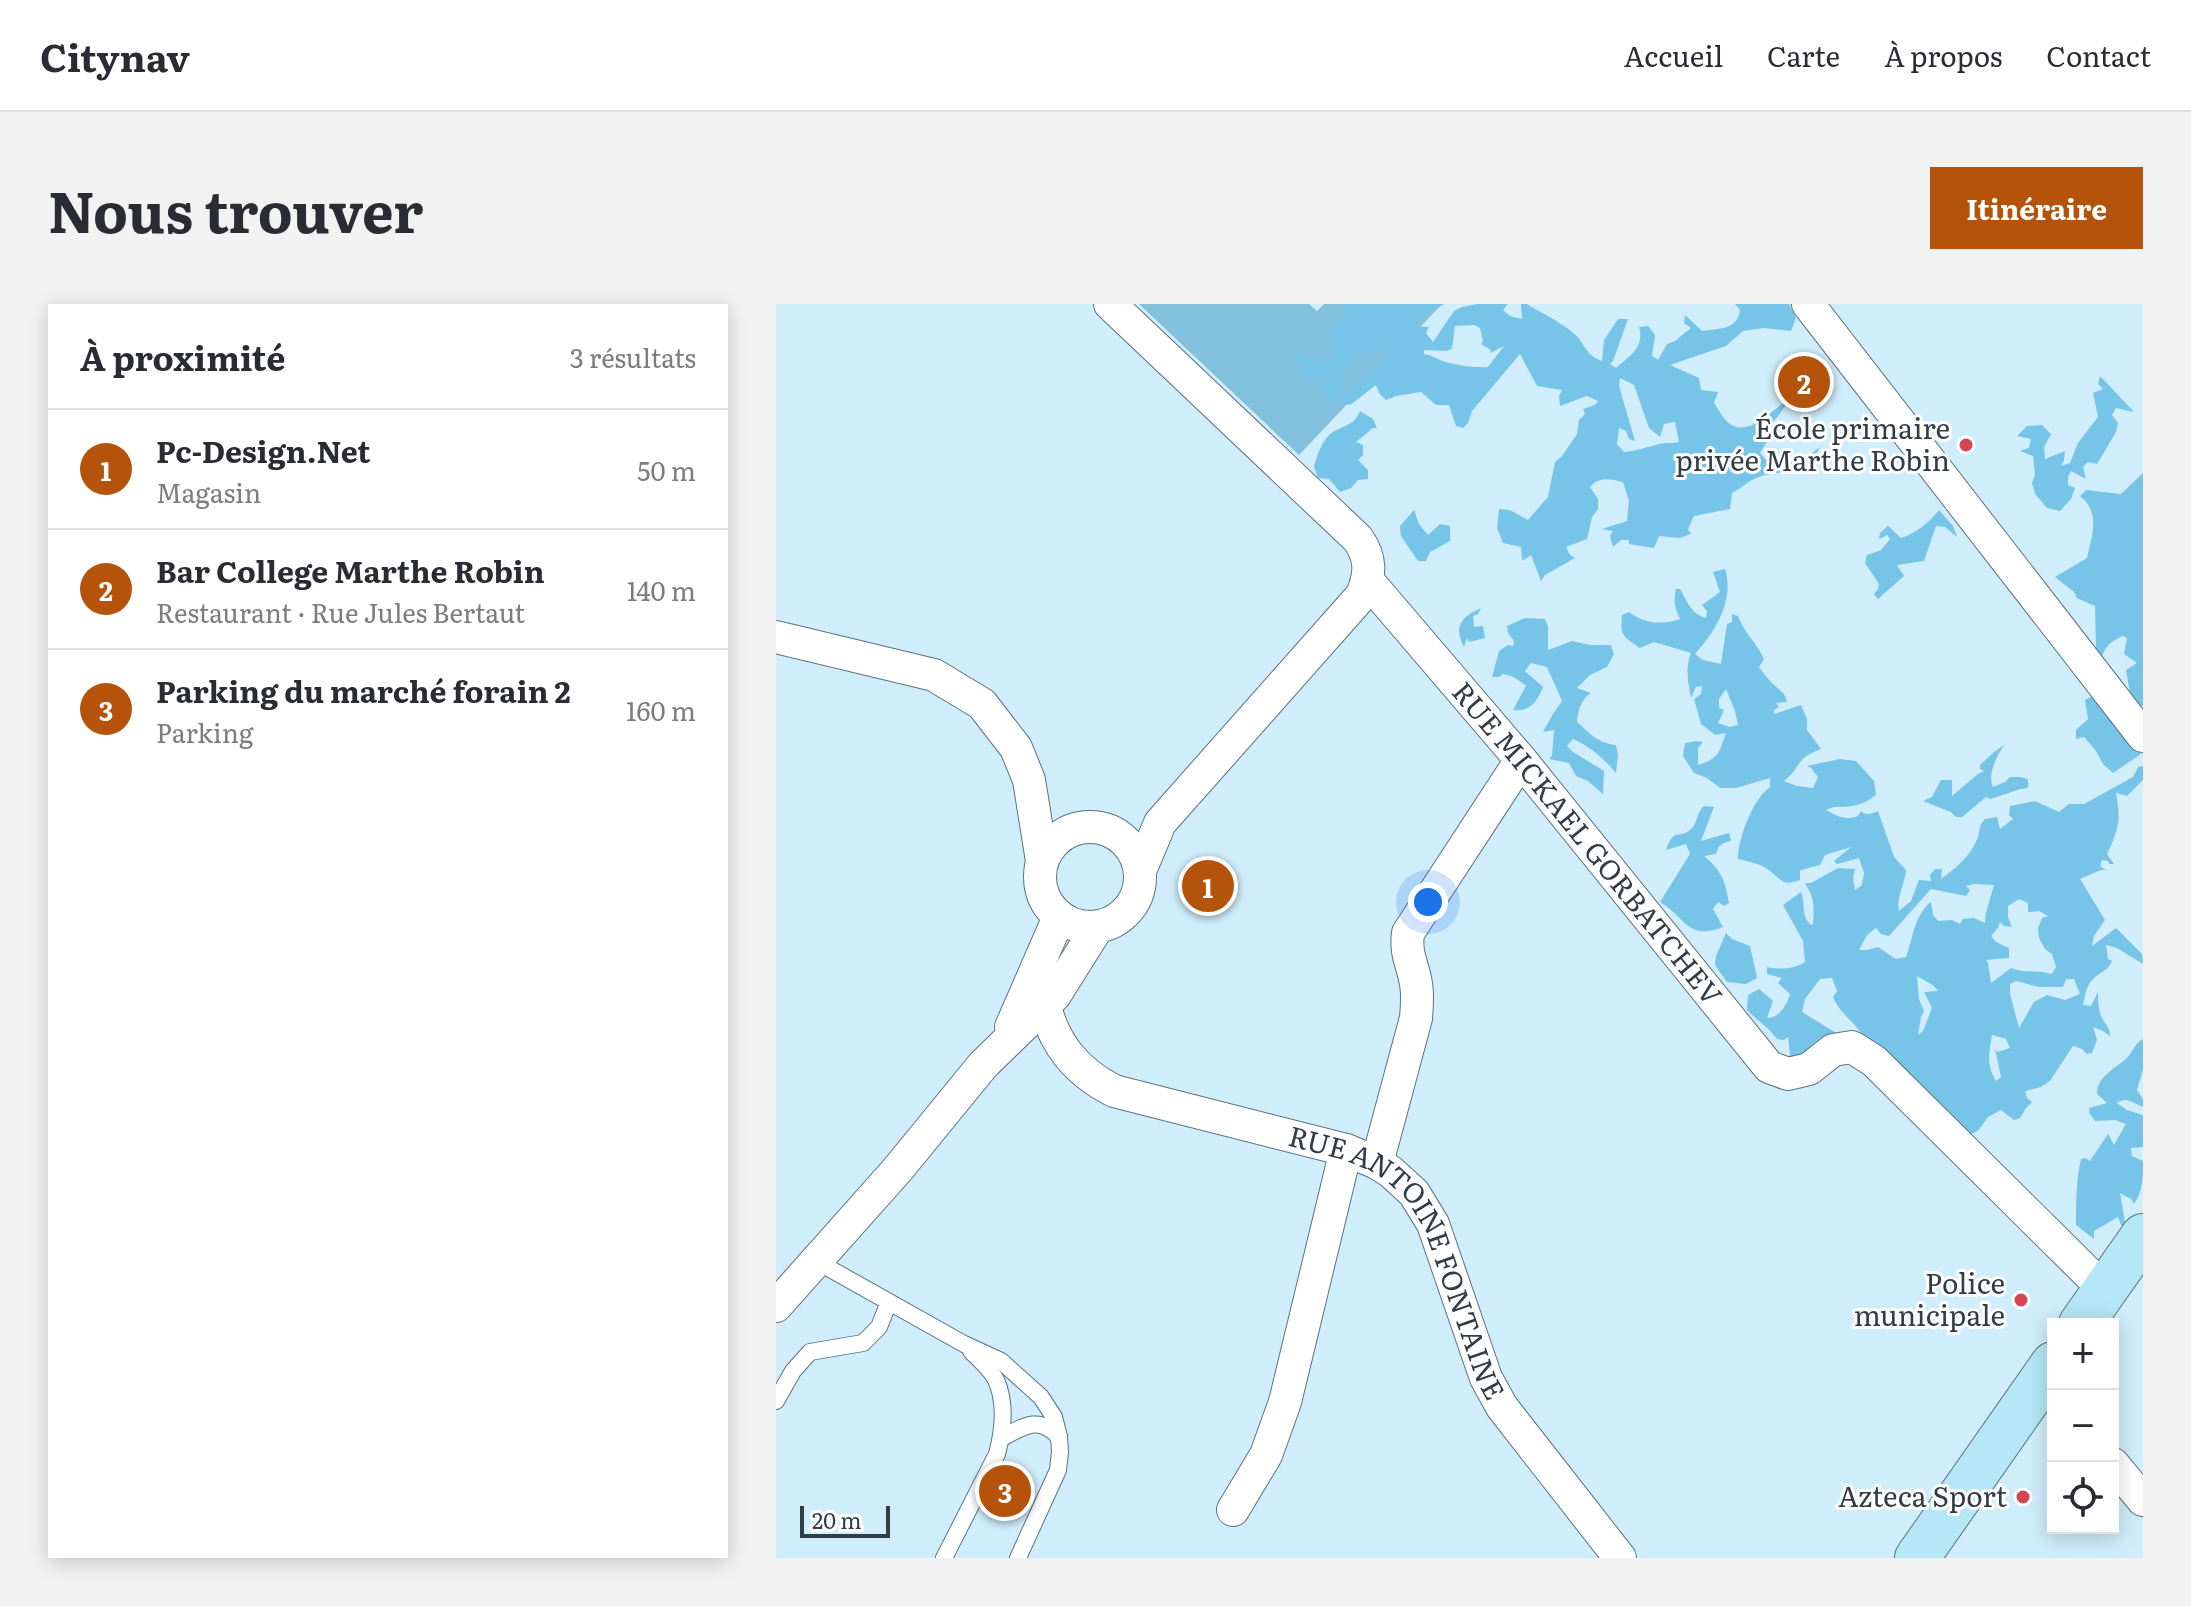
<!DOCTYPE html>
<html lang="fr">
<head>
<meta charset="utf-8">
<style>
	body { margin:0; font-family:Literata,serif; background:#f2f2f3; color:#2b2b33 }
	.controls { position:absolute; right:24px; bottom:24px; display:grid; overflow:hidden; border-radius:0px; box-shadow:0 4px 20px #0003 }
	.controls button { width:72px; height:72px; display:grid; place-items:center; padding:0; border:0; border-bottom:2px solid #e1e1e2; background:#fff; color:#2b2b33; font:40px sans-serif }
	.scale { position:absolute; left:24px; bottom:20px; width:90px; box-sizing:border-box; padding-left:8px; border:4px solid #333e44; border-top:0; font-size:22px; line-height:28px; white-space:nowrap; color:#333e44; -webkit-text-stroke:6px #fff; paint-order:stroke }
	.you { position:absolute; left:652px; top:598px; width:28px; height:28px; margin:-20px; border:6px solid #fff; border-radius:50%; background:#1a73e8; box-shadow:0 0 0 12px #1a73e833 }
	.badge { display:grid; place-items:center; width:52px; height:52px; border-radius:50%; background:#b45309; color:#fff; font-size:26px; font-weight:700 }
	.pin { position:absolute; translate:-50% -50%; border:4px solid #fff; box-shadow:0 2px 8px #0006 }
	.list { margin:0; padding:0; list-style:none }
	h2 { display:flex; justify-content:space-between; align-items:center; height:104px; margin:0; padding:0 32px; font-size:34px }
	h2 small { font-size:26px; font-weight:400; color:#7c7c81 }
	.list li { display:grid; grid-template-columns:52px 1fr auto; gap:24px; align-items:center; box-sizing:border-box; height:120px; padding:0 32px; border-top:2px solid #e1e1e2 }
	.list b { display:block; font-size:30px; white-space:nowrap }
	.list p { margin:0; font-size:26px; white-space:nowrap; color:#7c7c81 }
	.list em { font-size:26px; font-style:normal; color:#7c7c81 }
	.icon { flex:none; width:44px; height:44px; fill:none; stroke:currentColor; stroke-width:2; stroke-linecap:round; stroke-linejoin:round }
	.map { position:relative; flex:none; width:1367px; height:1254px; overflow:hidden; border-radius:0px }
	header { display:flex; align-items:center; gap:48px; box-sizing:border-box; height:112px; padding:0 40px; background:#fff; border-bottom:2px solid #e1e1e2 }
	header strong { font-size:38px }
	nav { display:flex; gap:44px; margin-inline-start:auto; font-size:28px }
	.intro { display:flex; align-items:center; justify-content:space-between; box-sizing:border-box; height:192px; padding:0 48px }
	h1 { margin:0; font-size:56px }
	.button { padding:20px 36px; border-radius:0px; background:#b45309; color:#fff; font-size:28px; font-weight:700 }
	main { display:flex; gap:48px; padding:0 48px }
	aside { flex:1; background:#fff; border-radius:0px; box-shadow:0 4px 20px #0003 }
	.map>svg:first-child { display:block }
	.green { fill:#82c1de }
	.forest { fill:#76c4e7; fill-rule:evenodd }
	.lines { fill:none; stroke-linecap:round; stroke-linejoin:round }
	.lane-casing { stroke:#59727f; stroke-width:18 }
	.street-casing { stroke:#59727f; stroke-width:34 }
	.secondary-casing { stroke:#59727f; stroke-width:46 }
	.lane { stroke:#fff; stroke-width:16 }
	.street { stroke:#fff; stroke-width:32 }
	.secondary { stroke:#b5e7f7; stroke-width:44 }
	.poi-dot { fill:#d54553; stroke:#fff; stroke-width:3 }
	.labels { text-anchor:middle; stroke-width:6; stroke-linejoin:round; paint-order:stroke }
	.poi-label { font-size:28px; fill:#333e44; stroke:#fff; text-anchor:end }
	.street-label { font-size:28px; fill:#333e44; stroke:#fff }
</style>
</head>
<body>
<header>
<strong>Citynav</strong>
<nav><a>Accueil</a><a>Carte</a><a>À propos</a><a>Contact</a></nav>
</header>
<div class="intro"><h1>Nous trouver</h1><a class="button">Itinéraire</a></div>
<main>
<aside>
<h2>À proximité<small>3 résultats</small></h2>
<ul class="list">
<li><span class="badge">1</span><div><b>Pc-Design.Net</b><p>Magasin</p></div><em>50 m</em></li>
<li><span class="badge">2</span><div><b>Bar College Marthe Robin</b><p>Restaurant · Rue Jules Bertaut</p></div><em>140 m</em></li>
<li><span class="badge">3</span><div><b>Parking du marché forain 2</b><p>Parking</p></div><em>160 m</em></li>
</ul>
</aside>
<div class="map">
<svg width="1367" height="1254" viewBox="0 0 1367 1254">
	<rect width="100%" height="100%" fill="#d0edfb"/>
	<path class="green" d="M363 0H533L541 7 548 0H666L523 151Z"/>
	<g class="forest">
		<path d="M567 0H668L633 22 653 23 650 29 657 38 678 7 686 3 701 0H732L727 6 734 12 746 15 745 0H751C765 9 781 16 795 27 809 37 808 51 826 57L828 36 842 15H852L837 57 834 60 840 64C854 52 869 43 863 23L872 22 879 31 876 52 882 56 891 40 899 37 915 24 908 19 909 11 926 27C943 24 961 27 964 6L959 0H1013L1020 14 1015 27 987 24 967 27 950 42 894 61 923 74 925 86 942 88 938 99C943 106 947 115 954 120 974 134 998 103 1015 94L999 116 981 132 992 136 984 149 990 156 996 150 1024 158 1044 143C1026 180 1007 161 978 175 970 179 964 185 956 189L954 205 918 212 912 225 915 230 904 234 883 232 878 244 853 240V236H845L837 243 834 232 837 227 826 225 851 217 853 197 847 178C834 175 823 172 814 183L822 195V205L816 213 811 235 790 243 794 251 799 254 769 271 765 277 755 251 746 257 745 243 727 239 721 224 723 205 734 206 752 216 772 193 779 158 786 152 801 130 803 116 809 110 807 105 819 101 822 97 811 92 784 102 783 92 786 86 761 82 744 50 696 107 692 119 687 124 680 122 673 101H660L645 88 620 92 610 96 603 89 600 81 574 101 554 95 543 85 552 71C548 72 544 75 539 76 526 77 522 59 519 50L550 56 557 55 553 23 562 17 570 7ZM698 21 704 24 707 37 705 40 715 46 714 49 728 42 712 63C697 64 680 61 666 57 660 54 655 51 648 50V46L670 47 676 45 679 22ZM609 46 619 49 609 55 603 63 566 92 565 76 575 55 586 50ZM844 74 858 81 873 124 884 133 888 120 899 118 903 138C895 140 890 138 883 140 871 143 861 147 848 148L841 140 843 124 850 127 853 135 859 137 843 82Z"/>
		<path d="M1324 72 1358 108 1340 104 1336 111 1342 119 1340 128 1321 160 1312 158 1307 163 1310 175 1295 167 1292 173V181L1299 184 1295 195 1284 207 1271 204 1259 190 1256 179 1259 171 1257 152 1244 147 1253 144 1255 135 1241 132 1251 122 1266 121 1275 130 1268 143 1269 155 1289 147 1288 156 1285 162 1294 159 1302 139 1322 113 1317 89 1327 85 1322 80Z"/>
		<path d="M584 107 597 115 601 124H597L580 138 587 141V151L582 156 592 166V175L582 176 575 184 564 188 553 175 542 174 538 162C541 152 545 139 553 131 565 121 578 123 584 107Z"/>
		<path d="M1367 169V402H1362L1354 389 1350 366 1361 359 1348 350 1351 334 1347 332C1335 337 1328 343 1325 356L1320 346 1319 302 1301 294 1298 288 1279 273 1311 254C1316 232 1325 208 1304 192L1310 186 1345 190Z"/>
		<path d="M638 206 643 220 652 231 664 220 674 222V237L654 248 650 257H642L625 232 624 222Z"/>
		<path d="M1163 206 1177 222 1181 233 1169 223 1160 222 1148 257 1121 261 1128 272 1102 295 1098 290 1102 285 1103 280 1089 259 1091 251 1105 246 1114 235 1111 231 1103 235 1104 229 1112 222 1125 234C1140 229 1153 219 1163 206Z"/>
		<path d="M949 265C959 296 939 328 919 350L927 356 945 360 951 320 956 318V310L962 312C968 329 981 339 988 355L983 363C987 368 991 374 995 378 1002 386 1009 387 1011 398L1000 399 1003 403 998 406V410L1025 401 1031 415V426L1045 445C1018 455 1025 464 1008 477L1021 482 1037 484 1042 473 1035 464 1031 462 1064 455 1080 457 1098 477 1100 491C1093 496 1085 501 1076 502 1066 504 1059 501 1050 506 1061 512 1070 517 1082 512L1085 507C1090 512 1095 510 1102 507L1118 553 1130 566C1129 580 1120 593 1123 607L1135 597 1143 576 1155 577 1154 571 1159 565H1166L1165 575C1180 564 1195 552 1202 533 1204 525 1203 521 1209 515L1221 513 1224 525 1237 515 1233 511 1234 502 1259 497 1283 508 1293 500H1308L1357 473 1362 463 1367 462V476L1351 492 1340 489C1345 517 1343 524 1331 550L1338 560H1333L1332 557 1326 556 1324 562 1330 566H1325L1304 575 1329 616 1318 632 1316 642 1340 624 1366 650 1367 660 1341 644 1330 641 1332 655 1336 657C1330 669 1325 667 1317 675 1310 682 1309 692 1307 701L1315 702 1322 688C1322 696 1322 706 1326 714 1330 722 1334 723 1334 732L1327 727 1317 723 1321 736 1316 749 1311 750 1306 745 1297 742 1274 777 1265 783 1249 787 1251 794 1256 798 1250 804 1244 814 1238 816 1225 806 1212 813 1202 827 1195 830 1171 812 1091 740C1084 721 1064 711 1057 693L1061 687 1056 674 1044 675 1029 695 1026 708 1065 732 1015 759 1012 733 1008 736 1001 735C993 723 980 716 971 706L972 691 983 685 997 697 991 714C1003 714 1011 701 1014 690L1002 679 1006 674 991 670V663C1003 666 1019 665 1029 658L1027 637 1007 601 1025 588C1030 601 1024 610 1035 621L1037 620C1038 602 1039 595 1029 579H1035L1062 564 1079 565 1077 573 1079 586 1086 581 1088 569 1083 554 1061 560 1058 557 1075 543 1049 551 1044 561 1025 566 1024 567V576C1002 584 1005 572 988 563 981 559 970 557 962 555 962 534 977 495 994 483V474L960 484H944L931 474 918 469 907 452 909 439 920 437 927 438 922 444V461C944 454 943 448 950 429L939 431 925 420 918 395 925 390 926 382 920 383 915 394C912 378 909 364 915 349L878 338 864 344C847 332 844 333 846 311L853 308C868 320 887 321 904 315 899 305 897 297 900 285H904C911 297 915 310 930 314L931 307 926 301 944 288 937 268ZM950 385 959 407 962 421 954 423 942 419 948 406 943 404V395ZM1198 580 1218 581 1210 609 1209 619 1198 614 1187 615 1184 620 1176 616 1162 617 1157 611 1155 598C1138 611 1137 635 1130 653L1120 655 1102 643 1091 646H1083L1091 631 1100 624 1105 630 1113 632 1155 585 1190 592 1194 586 1190 582ZM1243 595 1252 599V608L1263 607 1272 612 1266 614 1262 624 1263 634 1269 645 1276 650 1280 663 1276 670C1261 665 1250 670 1235 664L1215 679 1212 659 1210 656 1233 654V644L1220 638 1215 632 1222 624 1224 618 1228 622 1236 623 1232 613V602ZM1141 672 1158 682 1162 687 1148 688 1156 704 1147 727 1142 731 1145 713 1148 707 1143 695ZM1290 675H1298L1304 690 1289 696 1271 691 1258 698 1243 724 1234 690V680L1240 677 1263 683H1287ZM1216 731 1230 735 1234 744 1221 748 1219 745 1225 773 1220 777C1210 761 1213 748 1216 731Z"/>
		<path d="M705 304 702 310 697 312 698 323 707 322 709 334 693 338 691 334 688 343C677 321 686 313 705 304Z"/>
		<path d="M749 314 769 315 772 323V346L796 337 814 341H835L838 350 831 363 814 371 801 384 815 389C805 395 802 406 801 418 816 431 820 438 840 441L842 451 840 469C828 455 815 443 797 435L791 442 797 448 828 467 827 490 812 477 800 472 793 459 773 455 776 452 778 426 767 428 777 410 786 397 771 363 755 359 749 367 767 383C761 398 754 408 737 406L750 382C742 375 737 372 727 370L723 373H716L723 347 732 341 737 342 738 337 732 329 731 322Z"/>
		<path d="M1321 390 1365 450 1337 469 1327 460 1320 447 1308 433 1300 435V426L1312 415 1309 396Z"/>
		<path d="M1228 441C1221 452 1211 470 1217 483L1229 478 1234 473H1244L1252 475V484L1244 485 1215 495 1210 493 1186 513H1180L1175 508 1147 497 1156 493 1165 476H1176V492L1202 470 1208 467 1204 465V461L1218 448Z"/>
		<path d="M928 502 938 503 925 537 953 529 955 537C946 539 943 540 940 550L928 552C946 567 949 577 953 599L948 602 942 598 937 605 947 623C912 637 910 614 884 598L914 550 910 540 890 546C899 522 901 536 914 526 922 520 920 509 928 502Z"/>
		<path d="M950 629 956 635 974 642 981 674 970 680 951 678 939 661 940 652Z"/>
		<path d="M1367 735V765L1361 786 1367 795V803C1357 799 1351 792 1341 799L1351 806 1367 811V843L1355 844 1356 852 1367 857C1367 873 1367 887 1358 900L1355 895 1344 889 1350 924 1345 921 1342 913 1318 927V935L1300 921C1300 898 1300 877 1305 855L1309 854 1314 857 1332 830 1338 841 1350 820 1339 816 1319 817 1314 810 1313 804 1331 799 1321 790C1321 773 1338 765 1350 755 1357 748 1358 740 1367 735Z"/>
	</g>
	<g class="lines">
		<defs>
			<g id="lane">
				<path d="M40 957 188 1040 225 1057 265 1093 278 1113 283 1133 284 1148 282 1166 242 1254"/>
				<path d="M0 1097 17 1067 34 1048 87 1039 103 1023 113 998"/>
				<path d="M226 1134C248 1122 263 1111 283 1133"/>
				<path d="M168 1254 221 1150C227 1127 230 1098 220 1076 214 1064 203 1056 195 1047"/>
			</g>
			<g id="street">
				<path d="M334 0 582 235C595 254 595 269 586 291L384 519 364 567"/>
				<path d="M1032 0 1367 432"/>
				<path id="s1" d="M592 277 745 456 993 763 1012 770 1033 765 1057 746 1076 743 1098 757 1329 986"/>
				<path d="M0 333 158 371 206 400 240 444 253 476 266 557"/>
				<circle cx="314" cy="573" r="50"/>
				<path id="s2" d="M268 699C278 741 301 768 338 787L570 846 601 859 615 868 638 889 657 920 710 1074 726 1103 844 1254"/>
				<path d="M235 723 283 613"/>
				<path d="M601 859 640 714C641 702 642 691 640 680 637 660 629 651 632 629L745 456"/>
				<path d="M0 1002 122 865 207 761 279 691 321 624"/>
				<path d="M1337 1160 1367 1196"/>
				<path d="M457 1206 490 1151 509 1098 570 846"/>
			</g>
			<g id="secondary">
				<path d="M1305 1020 1367 932"/>
				<path d="M1141 1254 1277 1060"/>
			</g>
		</defs>
		<use href="#lane" class="lane-casing"/>
		<use href="#street" class="street-casing"/>
		<use href="#secondary" class="secondary-casing"/>
		<use href="#lane" class="lane"/>
		<use href="#street" class="street"/>
		<use href="#secondary" class="secondary"/>
	</g>
	<g class="poi-dot">
		<circle cx="1190" cy="141" r="8"/>
		<circle cx="1245" cy="996" r="8"/>
		<circle cx="1247" cy="1193" r="8"/>
	</g>
	<g class="labels">
		<g class="poi-label">
			<text x="1174" y="135">École primaire<tspan x="1174" dy="32">privée Marthe Robin</tspan></text>
			<text x="1229" y="990">Police<tspan x="1229" dy="32">municipale</tspan></text>
			<text x="1231" y="1203">Azteca Sport</text>
		</g>
		<g class="street-label">
			<text dy="10" stroke="none"><textPath href="#s1" startOffset="342">RUE MICKAEL GORBATCHEV</textPath></text>
			<text dy="10" stroke="none"><textPath href="#s2" startOffset="478">RUE ANTOINE FONTAINE</textPath></text>
		</g>
	</g>
</svg>
<div class="controls">
<button>+</button>
<button>−</button>
<button><svg class="icon" aria-label="locate" viewBox="0 0 24 24"><circle cx="12" cy="12" r="6"/><path d="M12 2v4M12 18v4M2 12h4M18 12h4"/></svg></button>
</div>
<div class="scale">20 m</div>
<div class="you"></div>
<div class="pin badge" style="left:432px;top:582px">1</div>
<div class="pin badge" style="left:1028px;top:78px">2</div>
<div class="pin badge" style="left:229px;top:1187px">3</div>
</div>
</main>
</body>
</html>
